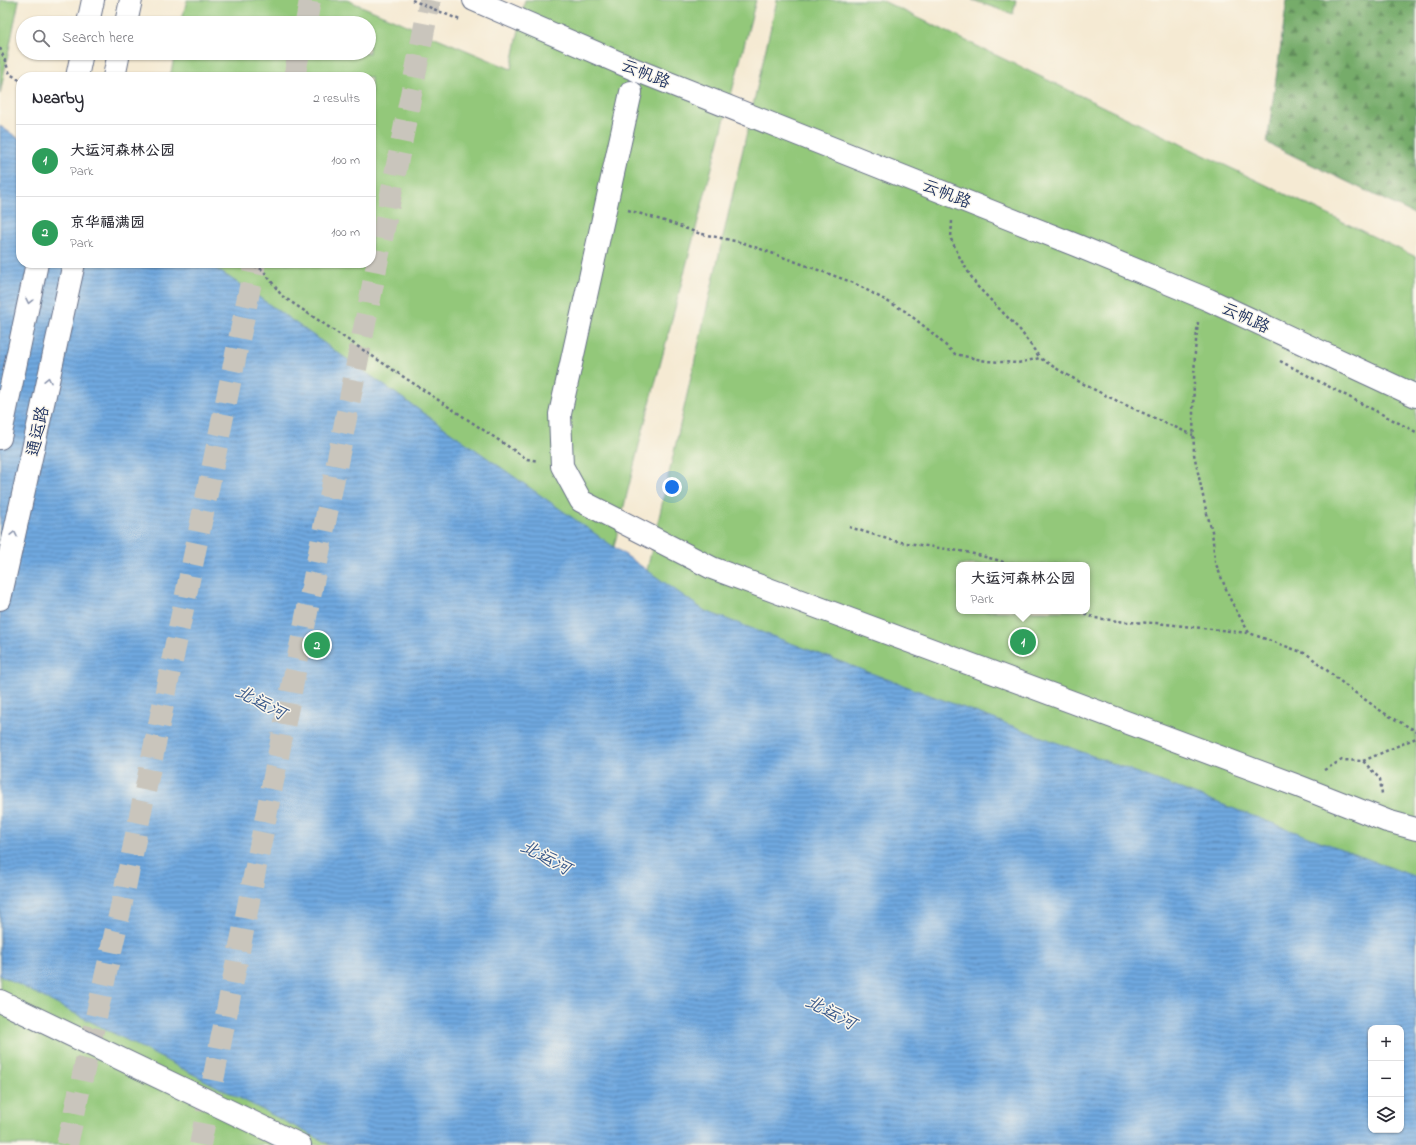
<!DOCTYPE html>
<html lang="en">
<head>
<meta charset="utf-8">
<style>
	body { margin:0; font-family:"Indie Flower","LXGW WenKai TC",sans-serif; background:#f2f2f3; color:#2b2b33 }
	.controls { position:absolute; right:12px; bottom:12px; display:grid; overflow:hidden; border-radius:8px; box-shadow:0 1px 3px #0004 }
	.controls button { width:36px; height:36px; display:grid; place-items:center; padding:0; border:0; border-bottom:1px solid #e1e1e2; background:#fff; color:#2b2b33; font:20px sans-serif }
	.you { position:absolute; left:672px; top:487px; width:14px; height:14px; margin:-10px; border:3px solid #fff; border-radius:50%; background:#1a73e8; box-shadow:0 0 0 6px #1a73e833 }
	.badge { display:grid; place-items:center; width:26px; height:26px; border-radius:50%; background:#b45309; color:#fff; font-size:13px; font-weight:700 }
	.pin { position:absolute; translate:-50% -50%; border:2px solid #fff; box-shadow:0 1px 4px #0006 }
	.popup { position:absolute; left:956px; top:562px; width:134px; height:52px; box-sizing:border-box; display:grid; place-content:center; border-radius:8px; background:#fff; filter:drop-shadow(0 1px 3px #0005); font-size:13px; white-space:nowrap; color:#7c7c81 }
	.popup b { font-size:15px; color:#2b2b33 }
	.popup::after { content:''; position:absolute; left:50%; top:100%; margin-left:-8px; border:8px solid transparent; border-top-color:#fff }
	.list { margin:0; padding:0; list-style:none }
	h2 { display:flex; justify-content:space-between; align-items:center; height:52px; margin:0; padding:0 16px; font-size:17px }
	h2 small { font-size:13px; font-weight:400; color:#7c7c81 }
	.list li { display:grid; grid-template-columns:26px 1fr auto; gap:12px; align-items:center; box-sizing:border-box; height:72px; padding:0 16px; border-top:1px solid #e1e1e2 }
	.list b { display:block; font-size:15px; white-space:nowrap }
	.list p { margin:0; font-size:13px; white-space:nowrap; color:#7c7c81 }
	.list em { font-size:13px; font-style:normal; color:#7c7c81 }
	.icon { flex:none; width:22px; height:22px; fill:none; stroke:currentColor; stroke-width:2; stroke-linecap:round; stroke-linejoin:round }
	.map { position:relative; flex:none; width:1416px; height:1145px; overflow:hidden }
	.search { position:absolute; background:#fff; box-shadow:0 1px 3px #0004; left:16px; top:16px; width:360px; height:44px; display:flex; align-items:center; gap:10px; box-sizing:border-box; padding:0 14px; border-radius:22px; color:#7c7c81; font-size:15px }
	.panel { position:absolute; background:#fff; box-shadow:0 1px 3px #0004; left:16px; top:72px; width:360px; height:196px; border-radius:16px }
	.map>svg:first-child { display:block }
	.green { fill:#93c87a; stroke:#577c6c; fill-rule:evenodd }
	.forest { fill:url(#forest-firs); stroke:#486e64 }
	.water { fill:url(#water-rules); stroke:#466c9e; fill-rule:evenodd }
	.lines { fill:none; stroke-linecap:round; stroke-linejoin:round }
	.highway-tunnel { stroke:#c9c5bc; stroke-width:22; stroke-dasharray:22 11; stroke-linecap:butt }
	.minor-casing { stroke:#677087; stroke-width:24 }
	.major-casing { stroke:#677087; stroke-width:24 }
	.path { stroke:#677087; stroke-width:2.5; stroke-dasharray:3 3; stroke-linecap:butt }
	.minor { stroke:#fff; stroke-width:22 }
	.major { stroke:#fff; stroke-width:22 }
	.oneway { stroke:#8d97ae }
	.labels { text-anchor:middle; stroke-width:3; stroke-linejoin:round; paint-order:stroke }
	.street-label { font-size:17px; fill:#1b2f5e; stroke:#fbf7ec }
	.water-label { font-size:18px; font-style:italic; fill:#39598b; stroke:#fbf7ec }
</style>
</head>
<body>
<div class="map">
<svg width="1416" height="1145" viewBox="0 0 1416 1145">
	<defs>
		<pattern id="forest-firs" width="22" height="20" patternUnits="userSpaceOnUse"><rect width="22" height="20" fill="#76ac6a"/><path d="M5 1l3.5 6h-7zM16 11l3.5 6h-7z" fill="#608c5a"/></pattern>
		<pattern id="water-rules" width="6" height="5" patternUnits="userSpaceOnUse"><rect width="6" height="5" fill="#70a8df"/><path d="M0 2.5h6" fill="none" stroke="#5b89b8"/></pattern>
	</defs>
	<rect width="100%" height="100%" fill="#fbf7ec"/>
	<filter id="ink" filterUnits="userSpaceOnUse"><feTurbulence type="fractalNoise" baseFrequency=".025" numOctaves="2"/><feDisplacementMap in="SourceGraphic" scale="8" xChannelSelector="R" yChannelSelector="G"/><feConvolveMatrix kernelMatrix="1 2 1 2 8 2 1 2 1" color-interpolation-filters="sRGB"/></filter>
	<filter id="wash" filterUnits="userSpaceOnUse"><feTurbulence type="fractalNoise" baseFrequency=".012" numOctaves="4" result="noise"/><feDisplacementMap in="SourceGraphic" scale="16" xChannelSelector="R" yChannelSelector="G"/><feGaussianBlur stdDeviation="0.9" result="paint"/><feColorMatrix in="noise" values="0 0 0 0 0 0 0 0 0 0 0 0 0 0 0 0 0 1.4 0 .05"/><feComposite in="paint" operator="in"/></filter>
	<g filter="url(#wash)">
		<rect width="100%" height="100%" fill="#f5ead3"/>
		<g class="green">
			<path d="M0 0H19L0 94Z"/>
			<path d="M187 0H347L511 69 525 0H756L639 445 467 1145H0V844L128 263H371V77H170L175 53H369V23H181Z"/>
			<path d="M777 0H881L1416 257V1145H516ZM959 565H1087V611H959ZM1371 1028H1401V1130H1371Z"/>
			<path d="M972 0H1016L1013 14Z"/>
		</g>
		<path class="forest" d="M1287 0H1416V215L1267 143Z"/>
		<path class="water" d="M0 126 21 140V263H207L250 291 705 611 1416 877V1145H331L0 975ZM1371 1028H1401V1130H1371Z"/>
	</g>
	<g filter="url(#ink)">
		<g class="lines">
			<g class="highway-tunnel">
				<path d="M306 23 310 0"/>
				<path d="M294 77 299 53"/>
				<path d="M67 1145 121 907 255 263"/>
				<path d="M200 1145 430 0"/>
			</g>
			<defs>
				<g id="minor">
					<path d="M474 0 636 70 1078 246 1209 300 1416 396"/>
					<path d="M631 92 560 414 562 466 581 501 712 568 1298 786 1387 821 1416 829"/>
					<path d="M0 1001 300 1145"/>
				</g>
				<g id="major">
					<path d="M88 23 93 0"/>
					<path d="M126 23 131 0"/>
					<path d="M77 77 82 53"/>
					<path d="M114 77 119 53"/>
					<path d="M0 438 37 263"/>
					<path d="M0 599 74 263"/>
				</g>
			</defs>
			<use href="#minor" class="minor-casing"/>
			<use href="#major" class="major-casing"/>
			<g class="path">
				<path d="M412 0 460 20"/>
				<path d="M0 48 10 74 21 81"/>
				<path d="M628 210 668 222 698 233 744 243 854 283 905 311 930 331 955 354 986 361 1018 363 1040 358C1088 390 1141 412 1193 435"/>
				<path d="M952 221 951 239 961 260 977 286 1020 330 1040 358"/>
				<path d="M249 263 263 270 282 296 527 459 538 461"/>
				<path d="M1198 322 1195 351 1193 413 1194 454 1206 510 1212 531 1215 562 1231 601 1249 633 1307 654 1350 689 1384 713 1416 731"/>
				<path d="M1280 361 1416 432"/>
				<path d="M849 527 894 541 966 552 1001 561 1009 565"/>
				<path d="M1079 611 1095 618 1126 622 1156 623 1248 633"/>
				<path d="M1363 761 1416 738"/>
				<path d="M1324 770 1342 760 1363 761 1380 779 1382 794"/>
			</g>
			<use href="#minor" class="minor"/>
			<use href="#major" class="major"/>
		</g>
		<defs><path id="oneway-chevron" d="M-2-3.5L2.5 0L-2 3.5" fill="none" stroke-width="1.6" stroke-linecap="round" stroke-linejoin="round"/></defs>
		<g class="oneway">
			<use href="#oneway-chevron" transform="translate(29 301) rotate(102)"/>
			<use href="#oneway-chevron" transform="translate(48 380) rotate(-78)"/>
			<use href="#oneway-chevron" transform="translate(14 534) rotate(-78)"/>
		</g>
	</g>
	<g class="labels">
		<g class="street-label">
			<text transform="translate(646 73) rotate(22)" y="6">云帆路</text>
			<text transform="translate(947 193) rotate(22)" y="6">云帆路</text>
			<text transform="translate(1246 317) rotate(25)" y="6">云帆路</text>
			<text transform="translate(37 431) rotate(-78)" y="6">通运路</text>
		</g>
		<g class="water-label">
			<text transform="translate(261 702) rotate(28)" y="6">北运河</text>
			<text transform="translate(546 857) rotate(28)" y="6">北运河</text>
			<text transform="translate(831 1012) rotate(28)" y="6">北运河</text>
		</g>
	</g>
</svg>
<div class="controls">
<button>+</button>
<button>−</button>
<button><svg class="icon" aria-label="layers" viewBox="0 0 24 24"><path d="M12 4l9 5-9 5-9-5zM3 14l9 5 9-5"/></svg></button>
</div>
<div class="you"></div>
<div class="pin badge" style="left:1023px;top:642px;background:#2e9e5b">1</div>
<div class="popup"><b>大运河森林公园</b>Park</div>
<div class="pin badge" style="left:317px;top:645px;background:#2e9e5b">2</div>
<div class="search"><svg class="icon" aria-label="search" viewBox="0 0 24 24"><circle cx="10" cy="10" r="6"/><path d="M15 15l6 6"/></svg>Search here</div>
<section class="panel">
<h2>Nearby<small>2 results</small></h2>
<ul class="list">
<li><span class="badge" style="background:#2e9e5b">1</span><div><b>大运河森林公园</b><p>Park</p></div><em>100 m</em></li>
<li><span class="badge" style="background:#2e9e5b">2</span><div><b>京华福满园</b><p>Park</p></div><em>100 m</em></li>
</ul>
</section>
</div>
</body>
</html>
